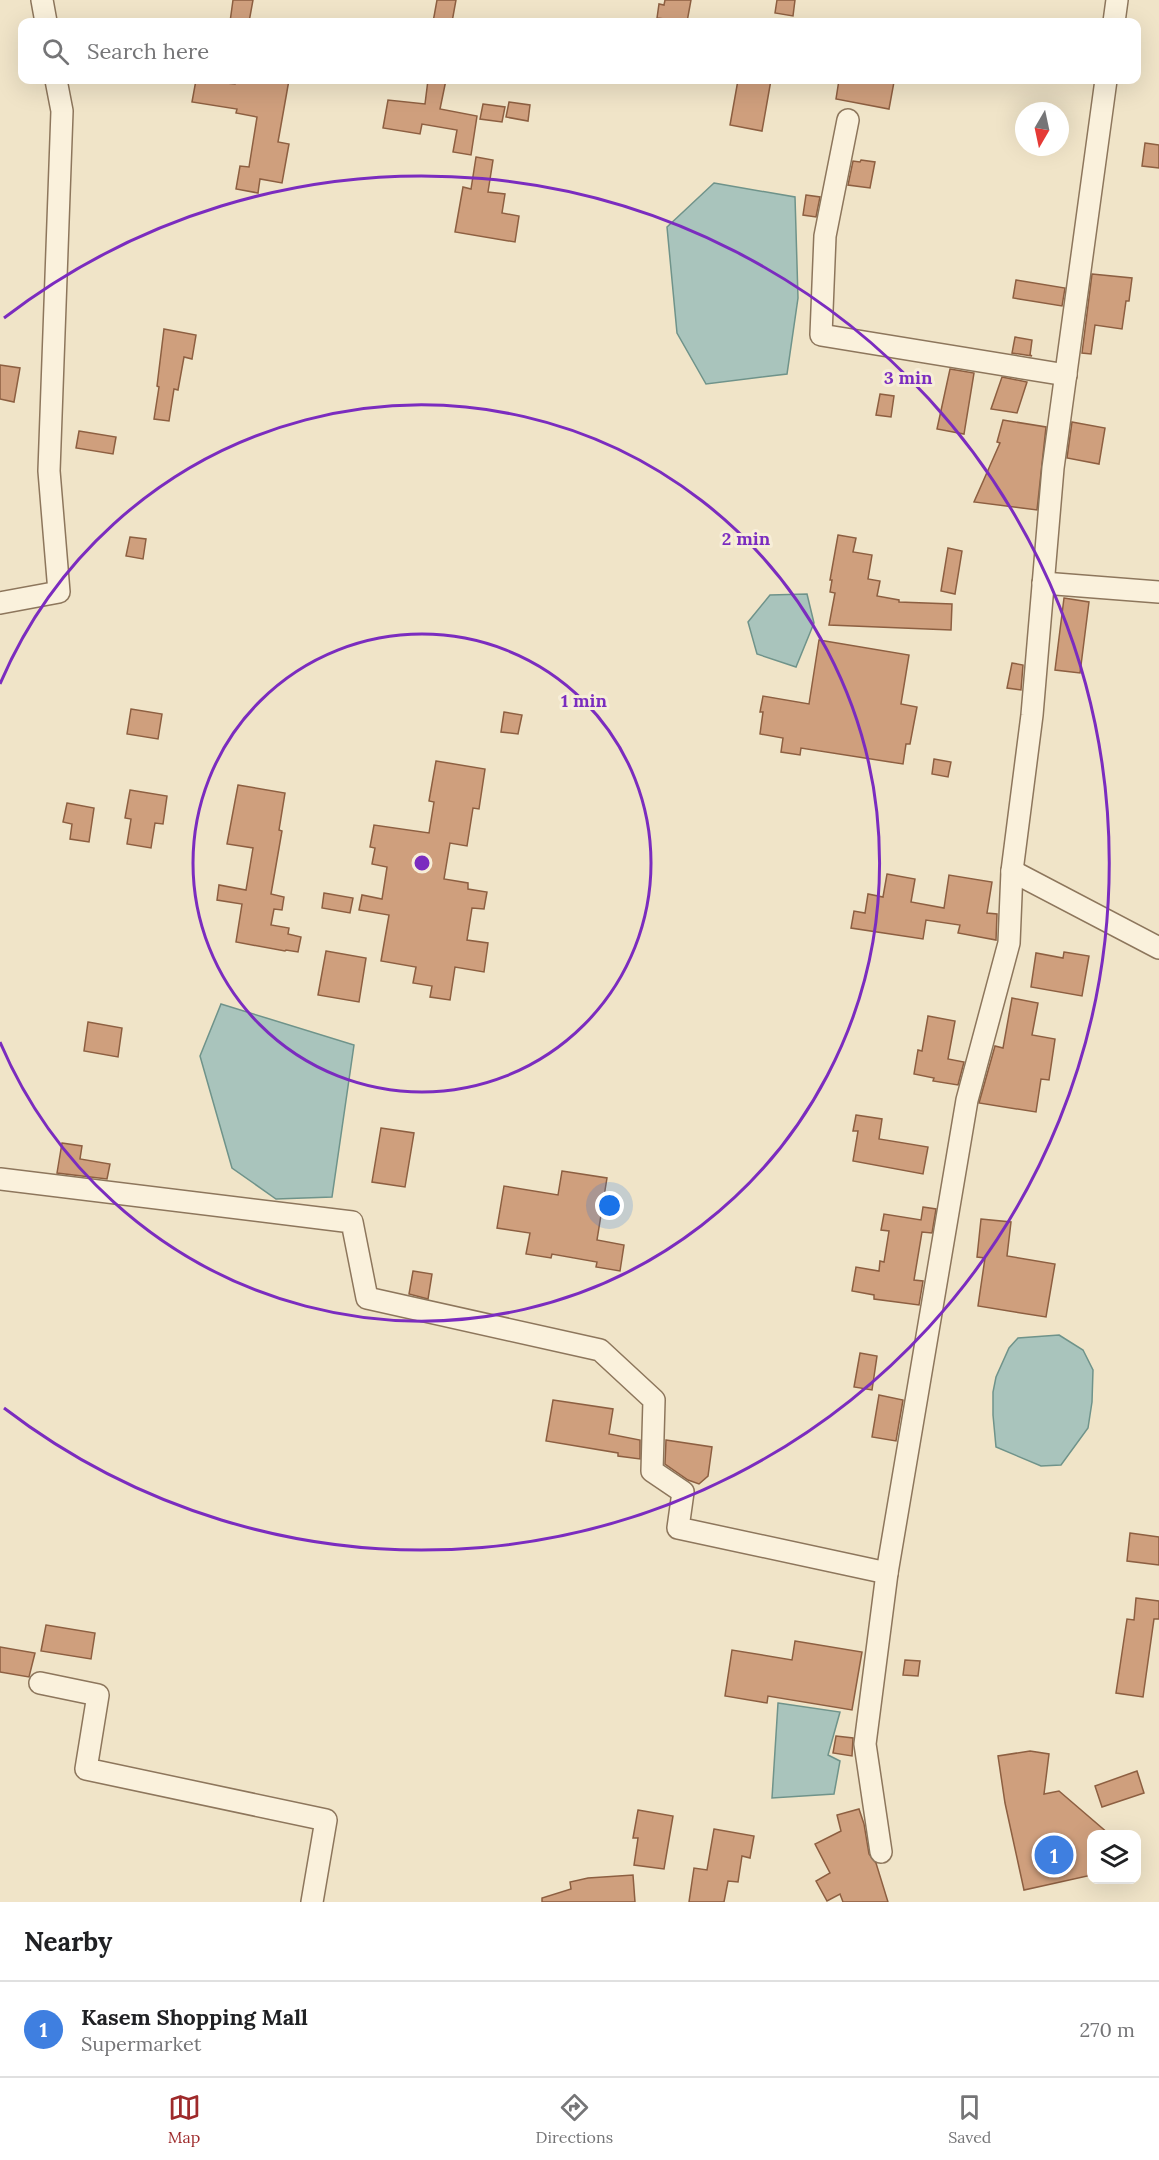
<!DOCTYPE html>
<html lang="en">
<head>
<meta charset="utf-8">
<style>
	body { margin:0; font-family:Lora,serif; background:#f2f2f2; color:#202124 }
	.controls { position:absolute; right:18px; bottom:18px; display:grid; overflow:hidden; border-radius:12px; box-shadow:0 6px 24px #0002 }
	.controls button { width:54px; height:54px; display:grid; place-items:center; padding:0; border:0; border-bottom:2px solid #e0e0e0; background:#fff; color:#202124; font:30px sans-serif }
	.compass { position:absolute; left:1015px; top:102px; width:54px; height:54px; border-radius:50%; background:#fff; box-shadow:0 6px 24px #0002; rotate:189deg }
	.you { position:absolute; left:610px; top:1206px; width:21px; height:21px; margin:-15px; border:4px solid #fff; border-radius:50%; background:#1a73e8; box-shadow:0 0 0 9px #1a73e833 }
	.badge { display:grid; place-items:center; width:39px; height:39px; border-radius:50%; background:#9e2a2b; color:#fff; font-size:20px; font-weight:700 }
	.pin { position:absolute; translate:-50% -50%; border:3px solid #fff; box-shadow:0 2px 6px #0006 }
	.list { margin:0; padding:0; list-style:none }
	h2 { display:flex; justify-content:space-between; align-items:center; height:78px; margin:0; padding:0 24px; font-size:26px }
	h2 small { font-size:20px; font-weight:400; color:#757577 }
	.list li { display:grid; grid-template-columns:39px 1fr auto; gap:18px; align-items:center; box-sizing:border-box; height:96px; padding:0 24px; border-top:2px solid #e0e0e0 }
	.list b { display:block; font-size:22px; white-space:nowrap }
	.list p { margin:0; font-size:20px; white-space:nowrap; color:#757577 }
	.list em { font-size:20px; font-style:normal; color:#757577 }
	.icon { flex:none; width:33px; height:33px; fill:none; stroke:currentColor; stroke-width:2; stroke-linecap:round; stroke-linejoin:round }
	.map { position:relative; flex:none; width:1159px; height:1902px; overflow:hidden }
	.search { position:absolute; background:#fff; box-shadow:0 6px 24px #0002; left:18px; right:18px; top:18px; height:66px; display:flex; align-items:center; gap:15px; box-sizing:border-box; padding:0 21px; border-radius:12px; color:#757577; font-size:22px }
	.sheet { height:174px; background:#fff }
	nav { display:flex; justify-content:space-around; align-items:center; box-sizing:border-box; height:84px; border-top:2px solid #e0e0e0; background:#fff; font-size:16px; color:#757577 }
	nav a { display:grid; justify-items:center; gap:3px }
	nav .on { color:#9e2a2b }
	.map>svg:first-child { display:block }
	.water { fill:#a9c4bc; stroke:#6f938a; stroke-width:1.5 }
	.building { fill:#cf9f7d; stroke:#8d5f41; stroke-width:1.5 }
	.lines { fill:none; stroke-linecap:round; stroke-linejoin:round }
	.street-casing { stroke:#8d765c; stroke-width:24 }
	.street { stroke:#faf1dc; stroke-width:21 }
	.ring { fill:none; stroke:#7b2cbf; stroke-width:3 }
	.centre { fill:#7b2cbf; stroke:#f7eed8; stroke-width:3 }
	.ring-label { font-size:18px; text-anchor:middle; font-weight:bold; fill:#7b2cbf; stroke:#f7eed8; stroke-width:6; stroke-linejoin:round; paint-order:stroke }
</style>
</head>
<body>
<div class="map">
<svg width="1159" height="1902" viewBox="0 0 1159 1902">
	<rect width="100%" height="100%" fill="#f0e4c8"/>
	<g class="water">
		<path d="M714 183 795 197 798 298 787 374 706 384 677 333 667 227Z"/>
		<path d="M807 594 814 623 796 667 757 654 748 622 770 595Z"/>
		<path d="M221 1004 354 1045 332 1197 276 1199 232 1168 200 1056Z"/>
		<path d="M1059 1335 1083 1350 1093 1370 1092 1402 1088 1428 1061 1465 1041 1466 996 1447 993 1415V1392L996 1377 1009 1348 1018 1338Z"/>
		<path d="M778 1703 840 1712 828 1755 840 1761 834 1794 772 1798Z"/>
	</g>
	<g class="building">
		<path d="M233 0H253L249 22H230Z"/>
		<path d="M437 0H456L452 22H433Z"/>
		<path d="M665 0H691L687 22 657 18 659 4 664 5Z"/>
		<path d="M777 0H795L793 16 775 13Z"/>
		<path d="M196 80 235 84V80H289L278 142 289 144 282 183 260 179 258 193 236 189 240 166 249 167 257 117 236 113 237 109 192 102Z"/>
		<path d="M428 80H446L440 109 477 116 471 155 453 152 457 130 422 124 420 134 383 128 388 100 425 104Z"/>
		<path d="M738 80H771L762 131 730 125Z"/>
		<path d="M839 80H878L894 82 889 109 836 99Z"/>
		<path d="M509 102 530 105 528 121 506 117Z"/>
		<path d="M483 104 505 107 502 122 480 119Z"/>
		<path d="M1145 143 1159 145V168L1142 166Z"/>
		<path d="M476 157 493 160 488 192 505 194 502 213 519 216 515 242 455 232 463 187 471 189Z"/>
		<path d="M861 160 875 162 870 188 848 185 853 161 860 162Z"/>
		<path d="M806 195 820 197 816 217 803 215Z"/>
		<path d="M1092 274 1132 278 1129 301H1126L1122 329 1095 325 1091 354 1082 353Z"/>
		<path d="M1016 280 1065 288 1062 306 1013 298Z"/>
		<path d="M164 329 196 335 192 359 184 357 178 390 174 389 169 421 154 419 159 387 157 386Z"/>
		<path d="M1015 337 1032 340 1030 355 1032 356 1012 353Z"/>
		<path d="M0 365 20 368 14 402 0 399Z"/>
		<path d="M950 369 974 373 964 434 937 429Z"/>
		<path d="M1002 377 1027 382 1017 413 991 409Z"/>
		<path d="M880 394 894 396 891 417 876 415Z"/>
		<path d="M1003 420 1046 427 1037 510 974 502 1000 443 997 442Z"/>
		<path d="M1072 422 1105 428 1099 464 1067 458Z"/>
		<path d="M79 431 116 437 113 454 76 448Z"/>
		<path d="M838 535 856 538 853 552 872 555 868 579 880 581 877 596 899 600V602L952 604 951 630 829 625 835 593 830 592 832 580H830Z"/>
		<path d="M130 537 146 539 143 559 126 556Z"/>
		<path d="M948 548 962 551 955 594 941 591Z"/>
		<path d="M1064 598 1089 602 1080 673 1055 670Z"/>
		<path d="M819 640 909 655 901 704 917 707 910 744H906L903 764 801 748 800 755 781 752 783 738 760 734 763 712H760L763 696 809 704Z"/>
		<path d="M1012 663 1023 665 1021 690 1007 688Z"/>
		<path d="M131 709 162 714 158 739 127 734Z"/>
		<path d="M504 712 522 715 518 734 501 732Z"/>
		<path d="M934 759 951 762 948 777 932 774Z"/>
		<path d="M436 761 485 769 479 809 473 808 467 846 450 843 444 879 468 883V889L487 892 484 909 472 908 467 940 488 943 484 972 455 967 450 1000 430 997 432 986 413 983 416 967 381 961 389 915 359 910 362 895 382 899 387 867 372 864 375 848 370 847 374 825 429 833 434 802 429 801Z"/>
		<path d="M238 785 285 793 279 830 282 831 271 894 284 897 282 910 274 909 271 925 289 928 288 934 301 937 298 952 286 950 285 951 236 942 242 904 217 900 219 885 246 890 253 848 227 844Z"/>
		<path d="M130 790 167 796 163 824 155 823 151 848 127 844 131 819 125 818Z"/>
		<path d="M67 803 94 808 89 842 70 839 72 824 63 822Z"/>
		<path d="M887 874 915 879 911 902 944 908 949 875 992 882 987 913 997 914 996 940 958 933 960 925 926 920 923 939 851 928 854 911 865 913 868 894 883 897Z"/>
		<path d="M324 893 353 898 350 913 322 908Z"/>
		<path d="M326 951 366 958 359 1002 318 995Z"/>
		<path d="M1064 952 1089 956 1082 996 1031 987 1036 953 1063 958Z"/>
		<path d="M1012 998 1038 1003 1032 1035 1055 1039 1049 1080 1041 1079 1036 1112 979 1103 995 1046 1003 1048Z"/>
		<path d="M928 1016 955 1021 948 1059 964 1062 958 1085 933 1081 934 1078 914 1074 918 1050 922 1051Z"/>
		<path d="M88 1022 122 1028 118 1057 84 1051Z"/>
		<path d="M856 1115 882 1119 879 1139 928 1147 923 1174 853 1161 858 1131H853Z"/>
		<path d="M381 1128 414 1133 405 1187 372 1182Z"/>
		<path d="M62 1143 82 1146 80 1159 110 1164 107 1179 57 1173Z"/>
		<path d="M562 1171 607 1178 597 1240 624 1245 620 1271 596 1267 597 1262 552 1254 551 1258 526 1254 530 1233 497 1228 504 1186 558 1195Z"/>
		<path d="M923 1207 936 1209 932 1233 922 1232 914 1280 923 1281 919 1305 874 1299V1295L852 1291 856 1267 879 1271 880 1261 884 1262 889 1231 881 1230 884 1214 921 1220Z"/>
		<path d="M981 1219 1011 1222 1007 1256 1055 1264 1046 1317 978 1306 985 1258 977 1257Z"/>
		<path d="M413 1271 432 1274 428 1299 409 1294Z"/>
		<path d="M860 1353 877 1356 872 1390 854 1387Z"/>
		<path d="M879 1395 903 1400 896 1441 872 1437Z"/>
		<path d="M553 1400 613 1409 609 1434 640 1440V1459L618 1456V1453L546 1441Z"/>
		<path d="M666 1440 712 1447 708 1476 699 1484 688 1480 665 1464Z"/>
		<path d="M1130 1533 1159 1537V1565L1127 1561Z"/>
		<path d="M1136 1598 1159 1601V1619H1154L1143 1697 1116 1693 1127 1619 1134 1620Z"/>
		<path d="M46 1625 95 1633 91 1659 41 1651Z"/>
		<path d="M795 1641 862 1652 852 1710 768 1696 767 1703 725 1696 732 1650 792 1660Z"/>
		<path d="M0 1647 35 1653 29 1677 0 1672Z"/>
		<path d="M905 1660 920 1661 918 1676 903 1675Z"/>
		<path d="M836 1736 853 1738 852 1756 833 1753Z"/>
		<path d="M1030 1751 1049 1754 1044 1794 1059 1791 1109 1834H1092V1875L1024 1890 1005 1803 998 1756Z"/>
		<path d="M1137 1771 1144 1793 1102 1807 1095 1786Z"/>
		<path d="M859 1809 864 1824 869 1854 876 1863 888 1902H843L840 1894 827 1901 816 1881 830 1873 815 1844 841 1831 837 1815Z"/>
		<path d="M638 1810 673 1816 664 1869 634 1865 638 1838H633Z"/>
		<path d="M714 1829 754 1836 750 1858 742 1856 738 1882 728 1881 724 1902H689L694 1868 707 1870Z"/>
		<path d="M633 1875 635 1902H542V1898L571 1889 570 1882 588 1878Z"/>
	</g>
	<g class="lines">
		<defs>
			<g id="street">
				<path d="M42 0 46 22"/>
				<path d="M1114 22 1117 0"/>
				<path d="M848 120 825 236 821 335 1066 375"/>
				<path d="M1043 583 1159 592"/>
				<path d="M0 603 59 592 49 471 62 111 56 80"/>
				<path d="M1012 871 1159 948"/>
				<path d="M0 1179 352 1222 367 1298 600 1350 654 1400 652 1471 683 1492 678 1528 887 1573"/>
				<path d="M40 1683 98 1695 86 1769 326 1820 312 1902"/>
				<path d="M881 1852 865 1744 887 1573 967 1100 1009 943 1012 871 1032 715 1053 468 1106 80"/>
			</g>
		</defs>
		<use href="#street" class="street-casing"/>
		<use href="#street" class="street"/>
	</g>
	<g class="ring">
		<circle cx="422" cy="863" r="229"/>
		<path d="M0 684A458 458 0 1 1 0 1042"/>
		<path d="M4 318A687 687 0 1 1 4 1408"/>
	</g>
	<circle cx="422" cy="863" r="9" class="centre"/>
	<g class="ring-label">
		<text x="908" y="384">3 min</text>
		<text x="746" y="545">2 min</text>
		<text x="584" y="707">1 min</text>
	</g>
</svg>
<div class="controls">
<button><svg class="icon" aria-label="layers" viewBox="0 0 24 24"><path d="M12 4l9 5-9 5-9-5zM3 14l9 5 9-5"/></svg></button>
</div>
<svg class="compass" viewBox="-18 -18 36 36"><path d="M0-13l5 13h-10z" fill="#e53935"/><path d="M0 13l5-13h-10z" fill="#757577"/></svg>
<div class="you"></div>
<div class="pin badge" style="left:1054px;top:1855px;background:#3f7fe0">1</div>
<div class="search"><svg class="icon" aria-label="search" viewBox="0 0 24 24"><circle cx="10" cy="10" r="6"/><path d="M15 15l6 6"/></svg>Search here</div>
</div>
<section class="sheet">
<h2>Nearby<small></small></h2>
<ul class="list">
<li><span class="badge" style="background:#3f7fe0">1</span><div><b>Kasem Shopping Mall</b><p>Supermarket</p></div><em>270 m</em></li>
</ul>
</section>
<nav>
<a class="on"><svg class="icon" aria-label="map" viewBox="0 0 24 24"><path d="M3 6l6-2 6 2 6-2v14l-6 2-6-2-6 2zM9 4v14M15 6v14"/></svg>Map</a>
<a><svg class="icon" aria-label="directions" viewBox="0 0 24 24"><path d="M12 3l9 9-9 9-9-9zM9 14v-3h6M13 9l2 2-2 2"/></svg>Directions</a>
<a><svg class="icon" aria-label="saved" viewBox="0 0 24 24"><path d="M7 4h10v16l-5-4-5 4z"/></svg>Saved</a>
</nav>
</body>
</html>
